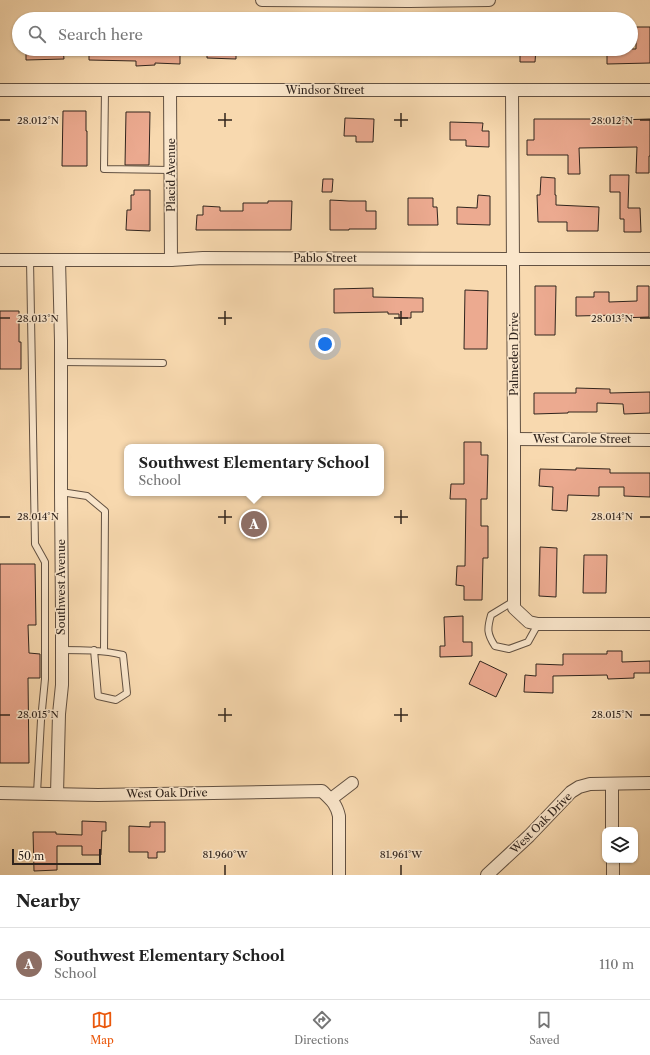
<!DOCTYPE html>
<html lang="en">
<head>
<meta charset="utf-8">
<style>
	body { margin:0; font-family:"Libre Caslon Text",serif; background:#f6f6f6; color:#222 }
	.controls { position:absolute; right:12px; bottom:12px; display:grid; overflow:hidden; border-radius:8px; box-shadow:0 1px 3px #0004 }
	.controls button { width:36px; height:36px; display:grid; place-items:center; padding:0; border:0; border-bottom:1px solid #e0e0e0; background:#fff; color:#222; font:20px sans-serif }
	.scale { position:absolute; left:12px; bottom:10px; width:89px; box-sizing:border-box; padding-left:4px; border:2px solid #30241d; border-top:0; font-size:11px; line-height:14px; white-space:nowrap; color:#30241d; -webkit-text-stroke:3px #fae6cb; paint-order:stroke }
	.you { position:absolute; left:325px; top:344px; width:14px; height:14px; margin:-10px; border:3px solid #fff; border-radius:50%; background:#1a73e8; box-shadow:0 0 0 6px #1a73e833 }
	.badge { display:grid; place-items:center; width:26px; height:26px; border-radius:50%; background:#ea580c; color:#fff; font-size:13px; font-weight:700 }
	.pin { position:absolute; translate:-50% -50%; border:2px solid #fff; box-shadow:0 1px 4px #0006 }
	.popup { position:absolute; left:124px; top:444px; width:260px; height:52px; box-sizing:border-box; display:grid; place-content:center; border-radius:8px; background:#fff; filter:drop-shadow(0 1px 3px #0005); font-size:13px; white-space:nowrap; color:#767676 }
	.popup b { font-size:15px; color:#222 }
	.popup::after { content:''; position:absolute; left:50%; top:100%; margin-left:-8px; border:8px solid transparent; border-top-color:#fff }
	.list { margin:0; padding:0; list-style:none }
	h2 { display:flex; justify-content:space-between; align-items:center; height:52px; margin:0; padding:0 16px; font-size:17px }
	h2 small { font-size:13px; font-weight:400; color:#767676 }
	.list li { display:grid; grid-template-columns:26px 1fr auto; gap:12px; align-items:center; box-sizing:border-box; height:72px; padding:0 16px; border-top:1px solid #e0e0e0 }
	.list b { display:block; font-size:15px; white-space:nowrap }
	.list p { margin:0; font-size:13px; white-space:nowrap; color:#767676 }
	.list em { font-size:13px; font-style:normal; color:#767676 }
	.icon { flex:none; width:22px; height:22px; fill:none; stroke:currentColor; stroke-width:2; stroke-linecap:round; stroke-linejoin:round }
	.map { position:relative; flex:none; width:650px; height:875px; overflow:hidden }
	.search { position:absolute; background:#fff; box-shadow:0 1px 3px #0004; left:12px; right:12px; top:12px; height:44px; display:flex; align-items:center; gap:10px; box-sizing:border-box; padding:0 14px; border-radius:22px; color:#767676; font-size:15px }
	.sheet { height:124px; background:#fff }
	nav { display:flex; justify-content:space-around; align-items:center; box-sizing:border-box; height:56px; border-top:1px solid #e0e0e0; background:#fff; font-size:11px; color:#767676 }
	nav a { display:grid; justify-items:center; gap:2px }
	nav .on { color:#ea580c }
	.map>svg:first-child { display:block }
	.building { fill:#ecaa90; stroke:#30241d }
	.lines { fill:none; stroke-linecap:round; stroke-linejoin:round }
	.lane-casing { stroke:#625142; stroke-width:8 }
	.street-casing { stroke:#625142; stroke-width:14 }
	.lane { stroke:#fae6cb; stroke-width:6 }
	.street { stroke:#fae6cb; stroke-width:12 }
	.ticks { fill:none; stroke:#30241d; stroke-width:1.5 }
	.labels { text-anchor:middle; stroke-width:3; stroke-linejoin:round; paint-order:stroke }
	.street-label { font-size:11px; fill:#30241d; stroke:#fae6cb }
	.ticks-label { font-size:10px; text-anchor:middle; fill:#30241d; stroke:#fae6cb; stroke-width:3; stroke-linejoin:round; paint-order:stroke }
</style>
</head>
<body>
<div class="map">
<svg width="650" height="875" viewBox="0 0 650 875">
	<rect width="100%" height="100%" fill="#f8d9af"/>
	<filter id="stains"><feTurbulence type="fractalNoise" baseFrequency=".005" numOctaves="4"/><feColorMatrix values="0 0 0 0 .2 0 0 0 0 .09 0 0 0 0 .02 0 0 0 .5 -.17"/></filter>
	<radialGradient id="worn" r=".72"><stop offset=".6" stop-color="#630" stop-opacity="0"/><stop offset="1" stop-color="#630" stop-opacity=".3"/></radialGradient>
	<g class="building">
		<path d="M636 27H650V63L607 64V49H636Z"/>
		<path d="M26 49H63L64 59 26 60Z"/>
		<path d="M89 49H180V64L155 63V65L136 66V61L89 60Z"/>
		<path d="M207 49H236V59L207 58Z"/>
		<path d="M520 49H536L535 62H520Z"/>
		<path d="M63 111H86V131H87V166H62Z"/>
		<path d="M126 112H150L149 165H125Z"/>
		<path d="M345 118 374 119 373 142H356V136H344Z"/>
		<path d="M534 119H617V120L650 119V156H649V173H636L637 147 579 148 580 174H568V155H527V140H534Z"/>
		<path d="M450 122 483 123 482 131H489V147L466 146V140H450Z"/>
		<path d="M610 175H629L628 208H640L641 232H624V219H620V192H610Z"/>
		<path d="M541 177 555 178V195H556V205L599 207 598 231H567V222H538L537 195H540Z"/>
		<path d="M323 179H333L332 192H322Z"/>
		<path d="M134 190H150V231L126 230 127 210H131V195H134Z"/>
		<path d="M478 195 490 196V225L457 224V207L477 208Z"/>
		<path d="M408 198H433V207H437L438 225H408Z"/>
		<path d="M330 200 349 201H366V211H376V229H349V230H330Z"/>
		<path d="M268 201H292L291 230H196L197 215H203V206L220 207V211H243V203H268Z"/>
		<path d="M535 286H556L555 335H535Z"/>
		<path d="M637 286H649V317L619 318V315L576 316V297H594V292H609V302L637 301Z"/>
		<path d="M373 288V297L423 298V312H411V318H399V314H388V312L334 313V289Z"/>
		<path d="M465 290 488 291 487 349H464Z"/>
		<path d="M0 311H19V342H21V369H0Z"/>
		<path d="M576 388 610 389V393L650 392V413L624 414 623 404 597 403V412H568V413L534 414V393H576Z"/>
		<path d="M464 442H481V455H488L487 499H481V526H488V558H483L482 600H464V586L456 585 457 566H465L466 499H450L451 484H464Z"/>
		<path d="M576 468 610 469V473H650V497L624 496V487H599V496L568 495 567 511 552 510 553 487 539 486 540 469 576 470Z"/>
		<path d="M540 547 557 548 556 597 539 596Z"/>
		<path d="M584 555H607L606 593H583Z"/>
		<path d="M0 564H35L36 625H28L29 653 40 654V678H28L29 763H0Z"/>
		<path d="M463 616V642H472V656L440 657V646H445L444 617Z"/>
		<path d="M607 651H622V662L650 661V673H634V678L608 679 607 675 553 676V693L524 692 525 675 536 676V664L563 665V654H607Z"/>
		<path d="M480 661 507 674 496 697 469 684Z"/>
		<path d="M82 821 106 822V831H102L101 855H82V846H57V870L34 871 33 832H56V834L82 835Z"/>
		<path d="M150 822H165V852H157V858H148V852H129V826L150 827Z"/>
	</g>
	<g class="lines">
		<defs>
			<g id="lane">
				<path d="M105 89 104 169 171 170"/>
				<path d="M30 260 35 544 45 562V679L41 720 37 793"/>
				<path d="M61 362 163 363"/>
				<path d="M61 492 87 496 105 511 104 651"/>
				<path d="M514 601 491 615C487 629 487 634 495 646L509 649 528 642 538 624"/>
				<path d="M62 650C83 650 103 650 123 655L127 693 116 700 98 696 94 650"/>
			</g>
			<g id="street">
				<path d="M262 0 409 1 489 0"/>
				<path d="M0 90H650"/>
				<path d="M170 90 171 260"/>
				<path d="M512 90 514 439V608L529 622 538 624H650"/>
				<path d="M0 260H171L203 258 513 259H650"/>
				<path d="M514 439 650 440"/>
				<path d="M612 784V830"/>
				<path d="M0 793 98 795 322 791C331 800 336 803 339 816V875"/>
				<path d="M57 794 59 714 62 685V615L61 492V341L59 260"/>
				<path d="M331 799 352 783"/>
				<path d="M613 860V875"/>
				<path d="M487 875 529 836 571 792 579 787 590 784 650 783"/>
			</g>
		</defs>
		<use href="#lane" class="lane-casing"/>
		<use href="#street" class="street-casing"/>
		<use href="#lane" class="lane"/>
		<use href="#street" class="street"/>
	</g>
	<path class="ticks" d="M225 113V127M401 113V127M0 120H10M218 120H232M394 120H408M640 120H650M225 311V325M401 311V325M0 318H10M218 318H232M394 318H408M640 318H650M225 510V524M401 510V524M0 517H10M218 517H232M394 517H408M640 517H650M225 708V722M401 708V722M0 715H10M218 715H232M394 715H408M640 715H650M225 865V875M401 865V875"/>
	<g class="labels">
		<g class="street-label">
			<text x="325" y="94">Windsor Street</text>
			<text transform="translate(171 175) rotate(-90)" y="4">Placid Avenue</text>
			<text x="325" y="262">Pablo Street</text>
			<text transform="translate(514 354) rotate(-90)" y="4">Palmeden Drive</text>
			<text x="582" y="443">West Carole Street</text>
			<text transform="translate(61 587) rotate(-90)" y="4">Southwest Avenue</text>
			<text transform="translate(167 793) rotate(-1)" y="4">West Oak Drive</text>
			<text transform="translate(541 823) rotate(-45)" y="4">West Oak Drive</text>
		</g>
	</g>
	<g class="ticks-label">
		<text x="612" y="124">28.012°N</text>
		<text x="38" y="124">28.012°N</text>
		<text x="612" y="322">28.013°N</text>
		<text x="38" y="322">28.013°N</text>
		<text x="38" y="520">28.014°N</text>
		<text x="612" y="520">28.014°N</text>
		<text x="38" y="718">28.015°N</text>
		<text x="612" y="718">28.015°N</text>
		<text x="225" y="858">81.960°W</text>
		<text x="401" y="858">81.961°W</text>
	</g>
	<rect width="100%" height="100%" filter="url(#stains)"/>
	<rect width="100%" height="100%" fill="url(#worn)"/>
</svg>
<div class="controls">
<button><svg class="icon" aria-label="layers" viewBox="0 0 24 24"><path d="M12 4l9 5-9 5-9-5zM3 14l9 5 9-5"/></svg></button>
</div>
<div class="scale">50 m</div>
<div class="you"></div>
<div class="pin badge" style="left:254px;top:524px;background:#8d6e63">A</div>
<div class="popup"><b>Southwest Elementary School</b>School</div>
<div class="search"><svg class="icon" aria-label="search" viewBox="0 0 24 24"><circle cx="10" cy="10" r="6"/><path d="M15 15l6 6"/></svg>Search here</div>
</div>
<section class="sheet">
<h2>Nearby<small></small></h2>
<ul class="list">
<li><span class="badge" style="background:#8d6e63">A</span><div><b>Southwest Elementary School</b><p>School</p></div><em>110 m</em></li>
</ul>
</section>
<nav>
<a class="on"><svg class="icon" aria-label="map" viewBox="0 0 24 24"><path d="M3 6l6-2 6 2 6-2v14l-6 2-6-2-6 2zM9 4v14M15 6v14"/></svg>Map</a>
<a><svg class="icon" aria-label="directions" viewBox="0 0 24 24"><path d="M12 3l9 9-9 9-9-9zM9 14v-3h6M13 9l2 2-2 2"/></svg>Directions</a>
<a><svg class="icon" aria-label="saved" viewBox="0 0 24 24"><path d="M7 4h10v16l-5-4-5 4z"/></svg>Saved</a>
</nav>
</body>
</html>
